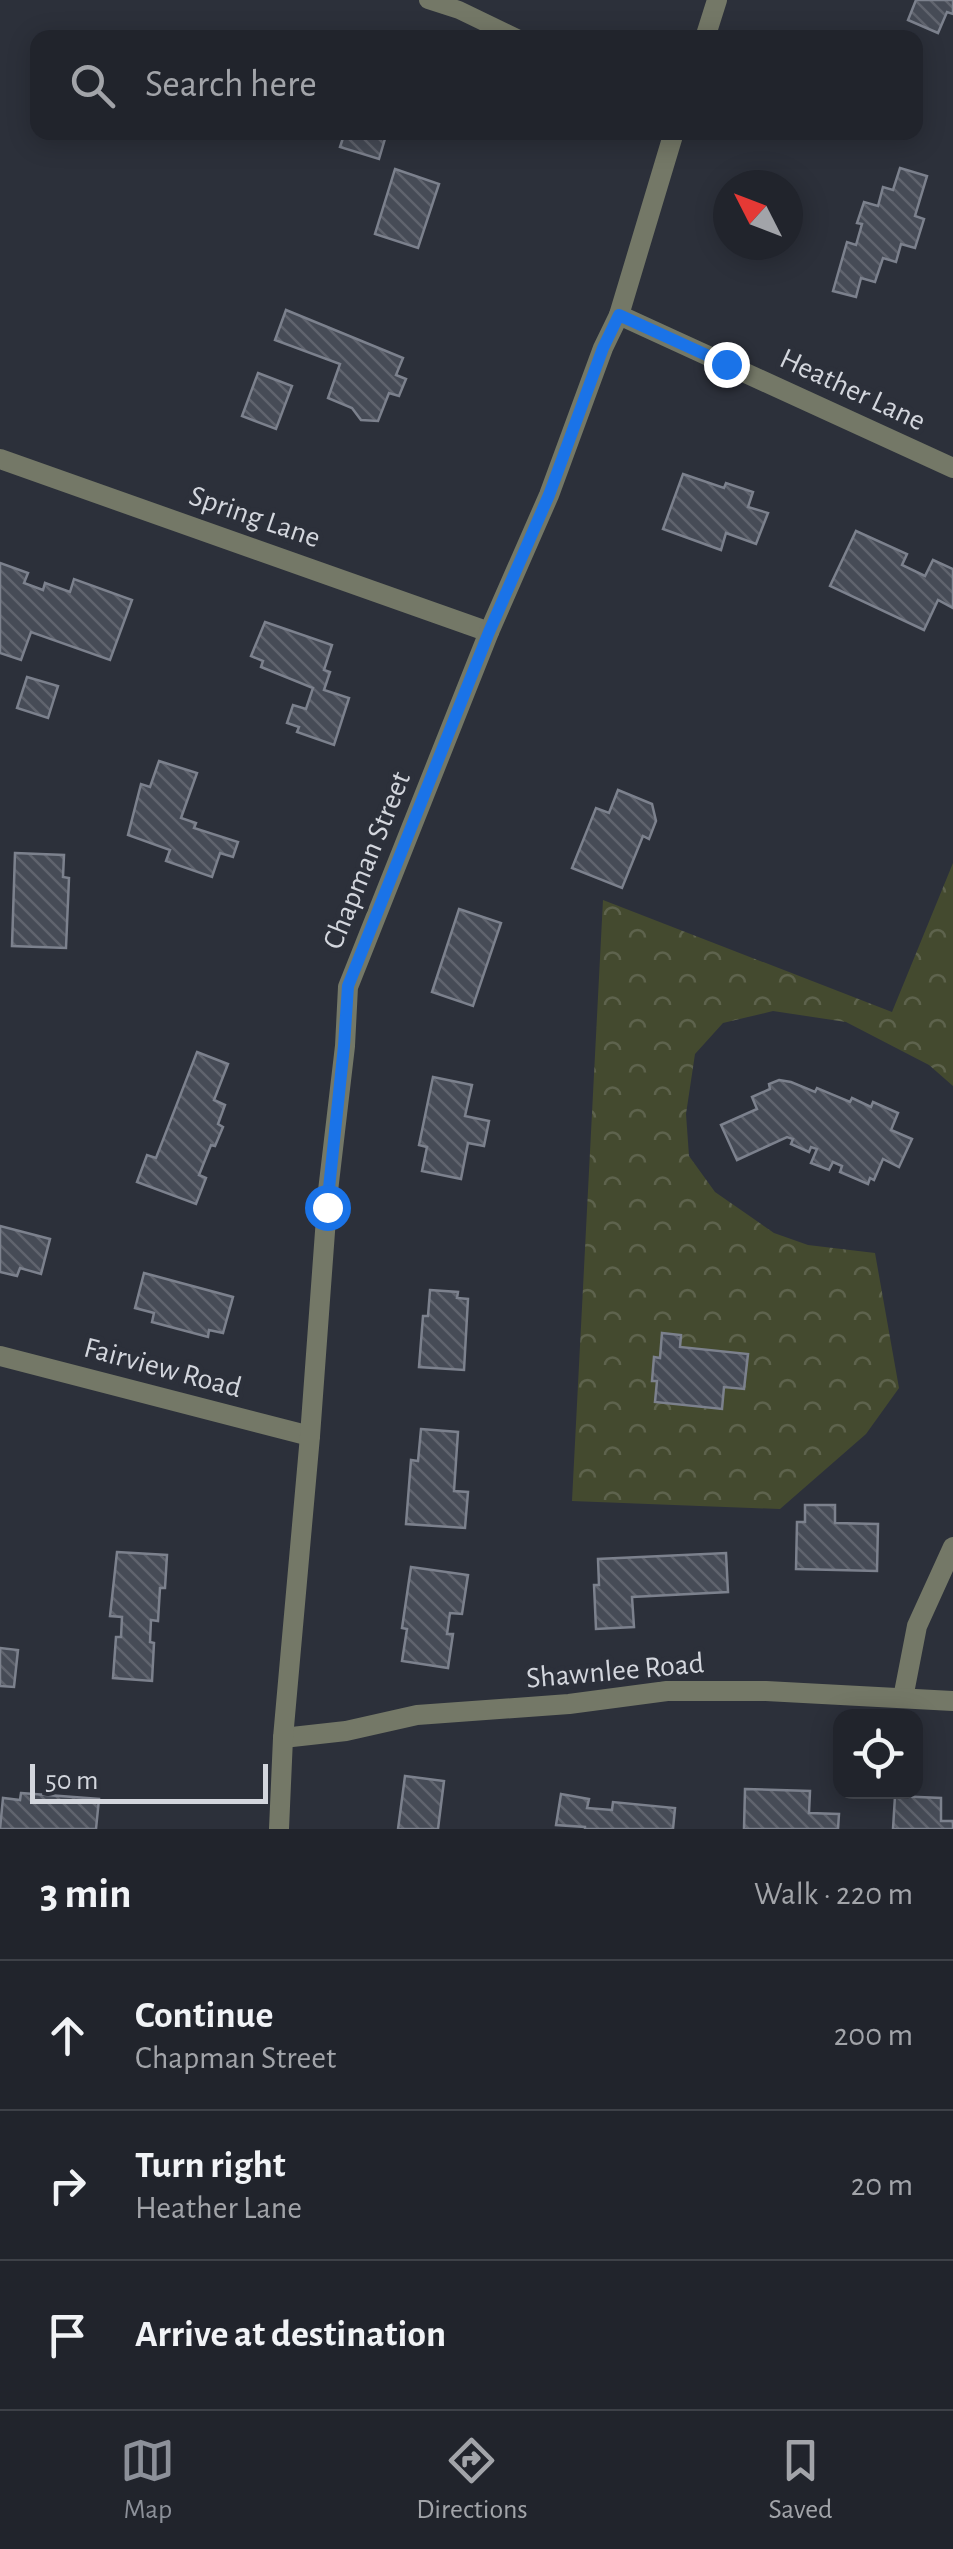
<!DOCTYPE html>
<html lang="en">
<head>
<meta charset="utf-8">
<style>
	body { margin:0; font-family:"Alegreya Sans",sans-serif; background:#292c34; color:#f1f3f6 }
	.controls { position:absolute; right:30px; bottom:30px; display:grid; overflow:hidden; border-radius:20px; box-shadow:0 5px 25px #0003 }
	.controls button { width:90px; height:90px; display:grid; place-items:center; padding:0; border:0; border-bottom:2px solid #3e4148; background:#21242c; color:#f1f3f6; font:50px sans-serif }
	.compass { position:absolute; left:713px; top:170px; width:90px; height:90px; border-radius:50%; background:#21242c; box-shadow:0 5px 25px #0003; rotate:312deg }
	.scale { position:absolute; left:30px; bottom:25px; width:238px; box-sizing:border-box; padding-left:10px; border:5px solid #d3d6dd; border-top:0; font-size:28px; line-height:35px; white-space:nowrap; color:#d3d6dd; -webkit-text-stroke:8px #2c303a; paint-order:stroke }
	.stop { position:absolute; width:30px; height:30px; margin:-22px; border:8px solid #1a73e8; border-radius:50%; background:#fff }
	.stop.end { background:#1a73e8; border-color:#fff; box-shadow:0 2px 10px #0008 }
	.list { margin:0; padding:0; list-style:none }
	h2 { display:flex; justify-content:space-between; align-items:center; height:130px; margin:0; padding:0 40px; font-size:42px }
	h2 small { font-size:32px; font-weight:400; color:#a2a4a9 }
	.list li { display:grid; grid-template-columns:65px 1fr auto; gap:30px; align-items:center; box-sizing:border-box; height:150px; padding:0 40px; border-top:2px solid #3e4148 }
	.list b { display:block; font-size:38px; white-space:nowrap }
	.list p { margin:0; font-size:32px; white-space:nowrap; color:#a2a4a9 }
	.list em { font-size:32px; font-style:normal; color:#a2a4a9 }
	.icon { flex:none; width:55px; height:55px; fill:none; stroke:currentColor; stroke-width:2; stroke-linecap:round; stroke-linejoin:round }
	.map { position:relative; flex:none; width:953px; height:1829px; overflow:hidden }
	.search { position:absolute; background:#21242c; box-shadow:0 5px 25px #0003; left:30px; right:30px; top:30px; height:110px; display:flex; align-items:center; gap:25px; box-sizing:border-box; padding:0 35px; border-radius:20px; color:#a2a4a9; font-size:38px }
	.sheet { height:580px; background:#21242c }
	nav { display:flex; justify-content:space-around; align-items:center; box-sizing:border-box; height:140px; border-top:2px solid #3e4148; background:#21242c; font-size:28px; color:#a2a4a9 }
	nav a { display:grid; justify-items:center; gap:5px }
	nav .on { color:#8c9099 }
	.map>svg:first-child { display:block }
	.forest { fill:url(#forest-crowns) }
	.building { fill:url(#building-back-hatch); stroke:#7c818d; stroke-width:2.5 }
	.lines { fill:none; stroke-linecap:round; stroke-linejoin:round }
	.service { stroke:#747867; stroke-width:18 }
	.minor { stroke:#747867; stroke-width:20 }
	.tertiary { stroke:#747867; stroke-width:20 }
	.route { stroke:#1a73e8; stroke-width:12 }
	.labels { text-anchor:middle; stroke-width:10; stroke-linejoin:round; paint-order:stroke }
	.street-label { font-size:30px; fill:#d3d6dd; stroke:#2c303a }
</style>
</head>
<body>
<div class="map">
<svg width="953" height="1829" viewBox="0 0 953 1829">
	<defs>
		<pattern id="forest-crowns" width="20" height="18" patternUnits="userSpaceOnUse" patternTransform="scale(2.5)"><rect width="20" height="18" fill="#444a2f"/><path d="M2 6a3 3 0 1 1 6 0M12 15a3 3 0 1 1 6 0" fill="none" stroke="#5e634d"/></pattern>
		<pattern id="building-back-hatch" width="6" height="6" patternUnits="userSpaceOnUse" patternTransform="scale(2.5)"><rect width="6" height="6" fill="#464b56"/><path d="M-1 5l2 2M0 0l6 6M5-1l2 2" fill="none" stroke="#60646e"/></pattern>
	</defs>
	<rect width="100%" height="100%" fill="#2c303a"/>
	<path class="forest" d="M953 863V1086L929 1065 846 1022 773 1011 723 1023 695 1054 686 1114 689 1156 715 1192 774 1233 808 1245 875 1253 899 1388 866 1434 780 1509 572 1501 603 900 892 1012Z"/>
	<g class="building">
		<path d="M916 0H953V14L947 12 938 33 908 20Z"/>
		<path d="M336 132H387L379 159 340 147 343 138 336 136Z"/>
		<path d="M900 168 927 176 915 216 924 219 915 248 901 244 896 262 883 258 875 282 861 278 856 297 833 291 847 242 856 245 862 224 857 223 864 202 878 206 883 187 893 190Z"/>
		<path d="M395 169 439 184 418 248 375 234Z"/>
		<path d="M286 310 403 358 396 375 406 379 399 396 389 393 378 421 361 420 352 408 328 398 340 364 275 340Z"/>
		<path d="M258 373 292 386 276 429 242 416Z"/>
		<path d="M683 474 724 488 726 483 753 492 748 507 768 513 756 544 726 533 721 550 663 529Z"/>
		<path d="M856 531 907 554 902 565 925 576 933 560 953 569V608L938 600 924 630 830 586Z"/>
		<path d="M0 563 28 573 24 583 43 590 45 583 70 592 74 579 132 600 110 660 31 632 21 660 0 653Z"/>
		<path d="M265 622 332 645 324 670 330 672 324 690 349 698 334 745 297 732 299 727 287 723 293 705 306 709 313 688 261 667 263 661 251 656Z"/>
		<path d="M27 677 58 686 48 718 17 708Z"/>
		<path d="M159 761 197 773 181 818 196 823 194 828 238 842 233 857 220 853 212 877 166 861 170 850 128 835 141 784 150 787Z"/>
		<path d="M618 790 652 804 656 821 649 839 643 836 622 888 572 868 596 808 609 813Z"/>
		<path d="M15 853 64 855 63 877 69 878 66 948 12 946Z"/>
		<path d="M459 909 501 923 473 1006 432 992Z"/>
		<path d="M197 1052 228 1064 214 1100 225 1105 218 1124 223 1127 215 1146 211 1145 199 1175 206 1178 196 1204 137 1182 147 1155 156 1158Z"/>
		<path d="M433 1077 472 1085 465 1116 489 1121 484 1146 468 1143 461 1179 422 1171 427 1147 419 1145Z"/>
		<path d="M779 1080 791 1082 815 1092 817 1088 850 1102 852 1098 871 1107 873 1102 898 1113 891 1130 912 1139 899 1167 883 1159 874 1180 870 1178 868 1184 840 1172 842 1166 833 1162 829 1170 811 1163 817 1149 811 1147 809 1152 791 1144 793 1139 787 1137 737 1160 721 1125 757 1109 752 1097 770 1089 769 1084Z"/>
		<path d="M0 1226 50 1239 41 1274 20 1268 17 1276 0 1272Z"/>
		<path d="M144 1273 233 1297 223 1333 209 1330 208 1337 152 1322 154 1313 135 1308Z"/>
		<path d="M430 1290 458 1292 457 1298 468 1299 464 1370 419 1367 423 1316H428Z"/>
		<path d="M662 1333 681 1335 680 1347 748 1354 744 1389 724 1387 722 1409 655 1402 657 1381H652L654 1357 660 1358Z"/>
		<path d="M421 1429 458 1432 454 1491 468 1492 465 1528 406 1524 411 1460 418 1461Z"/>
		<path d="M805 1505H835V1523L878 1524 877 1571 796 1569 797 1522H805Z"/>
		<path d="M117 1552 167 1555 165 1588H160L158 1621 151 1620 150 1642 154 1643 152 1681 113 1678 116 1637H121L122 1617 110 1616Z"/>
		<path d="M726 1553 728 1592 632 1597 634 1627 596 1629 594 1585H599L598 1559Z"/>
		<path d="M411 1567 468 1575 462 1614 450 1613 447 1634H453L448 1668 402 1661 407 1629 402 1628Z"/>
		<path d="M0 1648 18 1650 14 1687 0 1686Z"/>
		<path d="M405 1776 444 1781 438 1829H398Z"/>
		<path d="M745 1789 810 1791 809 1813 839 1814 838 1829H744Z"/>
		<path d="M21 1793 99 1799 96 1829H0L3 1798 20 1800Z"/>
		<path d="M561 1794 589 1799 587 1808 612 1810 613 1802 675 1808 673 1829H585V1827L556 1825Z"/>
		<path d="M895 1796 941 1798V1821H953V1829H893Z"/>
	</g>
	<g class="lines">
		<path class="service" d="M428 0 459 10 517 38"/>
		<g class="minor">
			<path d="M619 315 953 468"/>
			<path d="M0 459 489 632"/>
			<path d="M0 1356 310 1436"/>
			<path d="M903 1698 917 1626 953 1547"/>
			<path d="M283 1738 346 1731 417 1715 569 1704 667 1691H766L953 1701"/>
		</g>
		<g class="tertiary">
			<path d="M705 38 717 0"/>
			<path d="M279 1829 283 1738 310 1436 328 1191 345 1046 348 987 489 632 549 495 603 348 619 315 674 132"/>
		</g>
	</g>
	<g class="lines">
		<path class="route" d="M327 1207 344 1046 348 986 489 632 549 495 603 348 619 315 726 364"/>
	</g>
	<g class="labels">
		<g class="street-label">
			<text transform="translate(853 389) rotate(25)" y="10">Heather Lane</text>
			<text transform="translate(255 516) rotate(19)" y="10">Spring Lane</text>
			<text transform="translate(366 860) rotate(-68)" y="10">Chapman Street</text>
			<text transform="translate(163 1367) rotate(15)" y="10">Fairview Road</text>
			<text transform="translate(615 1670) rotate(-5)" y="10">Shawnlee Road</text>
		</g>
	</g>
</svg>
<div class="controls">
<button><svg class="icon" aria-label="locate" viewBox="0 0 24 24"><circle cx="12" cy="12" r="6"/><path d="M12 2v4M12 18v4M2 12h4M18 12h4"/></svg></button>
</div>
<svg class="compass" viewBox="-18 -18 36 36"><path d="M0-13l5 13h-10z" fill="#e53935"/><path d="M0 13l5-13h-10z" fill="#a2a4a9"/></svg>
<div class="scale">50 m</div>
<div class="stop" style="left:327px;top:1207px"></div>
<div class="stop end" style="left:726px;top:364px"></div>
<div class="search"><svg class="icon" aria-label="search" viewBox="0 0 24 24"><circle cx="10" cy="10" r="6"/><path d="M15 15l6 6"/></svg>Search here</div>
</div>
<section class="sheet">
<h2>3 min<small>Walk · 220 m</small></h2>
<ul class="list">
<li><svg class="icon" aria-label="ahead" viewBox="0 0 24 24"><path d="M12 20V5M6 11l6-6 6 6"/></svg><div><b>Continue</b><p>Chapman Street</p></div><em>200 m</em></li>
<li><svg class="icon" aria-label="right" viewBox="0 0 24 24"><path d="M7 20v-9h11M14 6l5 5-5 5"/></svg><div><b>Turn right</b><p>Heather Lane</p></div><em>20 m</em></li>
<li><svg class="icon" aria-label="arrive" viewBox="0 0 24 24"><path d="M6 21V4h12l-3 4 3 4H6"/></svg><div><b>Arrive at destination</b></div></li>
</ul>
</section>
<nav>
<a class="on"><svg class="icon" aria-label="map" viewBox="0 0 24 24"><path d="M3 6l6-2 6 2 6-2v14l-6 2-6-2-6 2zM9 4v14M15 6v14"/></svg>Map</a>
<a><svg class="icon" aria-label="directions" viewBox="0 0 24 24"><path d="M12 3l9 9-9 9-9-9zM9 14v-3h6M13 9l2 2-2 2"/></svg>Directions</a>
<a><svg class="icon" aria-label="saved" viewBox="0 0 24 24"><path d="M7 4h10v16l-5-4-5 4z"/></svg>Saved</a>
</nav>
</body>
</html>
